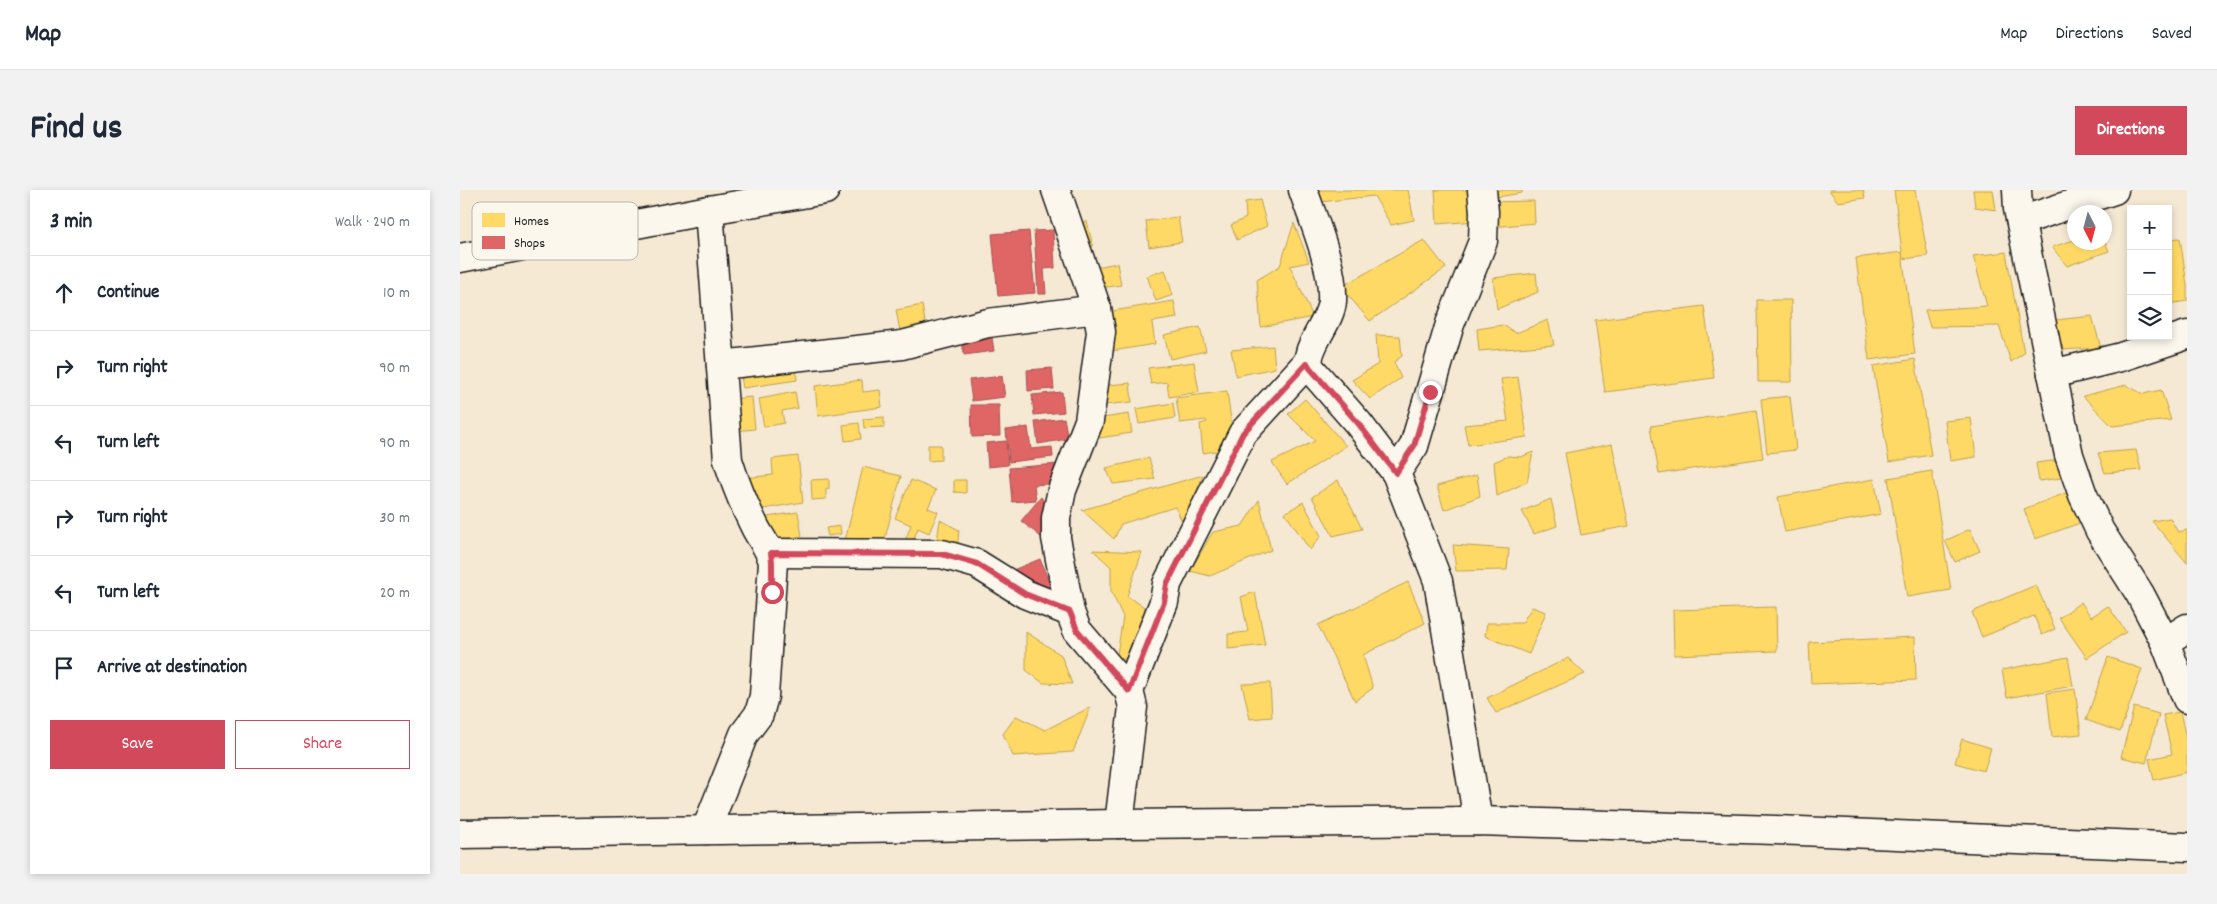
<!DOCTYPE html>
<html lang="en">
<head>
<meta charset="utf-8">
<style>
	body { margin:0; font-family:Dekko,sans-serif; background:#f2f2f3; color:#1f2937 }
	.controls { position:absolute; right:15px; top:15px; display:grid; overflow:hidden; border-radius:0px; box-shadow:0 2px 8px #0003 }
	.controls button { width:45px; height:45px; display:grid; place-items:center; padding:0; border:0; border-bottom:1px solid #e0e1e3; background:#fff; color:#1f2937; font:25px sans-serif }
	.compass { position:absolute; left:1607px; top:15px; width:45px; height:45px; border-radius:50%; background:#fff; box-shadow:0 2px 8px #0003; rotate:174deg }
	.stop { position:absolute; width:15px; height:15px; margin:-11px; border:4px solid #d1495b; border-radius:50%; background:#fff }
	.stop.end { background:#d1495b; border-color:#fff; box-shadow:0 1px 5px #0008 }
	.list { margin:0; padding:0; list-style:none }
	h2 { display:flex; justify-content:space-between; align-items:center; height:65px; margin:0; padding:0 20px; font-size:21px }
	h2 small { font-size:16px; font-weight:400; color:#747a83 }
	.list li { display:grid; grid-template-columns:32px 1fr auto; gap:15px; align-items:center; box-sizing:border-box; height:75px; padding:0 20px; border-top:1px solid #e0e1e3 }
	.list b { display:block; font-size:19px; white-space:nowrap }
	.list em { font-size:16px; font-style:normal; color:#747a83 }
	.actions { display:flex; gap:10px; padding:15px 20px }
	.actions a { flex:1; padding:11px 0; border:1px solid #d1495b; border-radius:0px; text-align:center; font-size:18px; color:#d1495b }
	.actions .main { background:#d1495b; color:#fff }
	.icon { flex:none; width:28px; height:28px; fill:none; stroke:currentColor; stroke-width:2; stroke-linecap:round; stroke-linejoin:round }
	.map { position:relative; flex:none; width:1727px; height:684px; overflow:hidden; border-radius:0px }
	header { display:flex; align-items:center; gap:30px; box-sizing:border-box; height:70px; padding:0 25px; background:#fff; border-bottom:1px solid #e0e1e3 }
	header strong { font-size:24px }
	nav { display:flex; gap:28px; margin-inline-start:auto; font-size:18px }
	.intro { display:flex; align-items:center; justify-content:space-between; box-sizing:border-box; height:120px; padding:0 30px }
	h1 { margin:0; font-size:35px }
	.button { padding:12px 22px; border-radius:0px; background:#d1495b; color:#fff; font-size:18px; font-weight:700 }
	main { display:flex; gap:30px; padding:0 30px }
	aside { flex:1; background:#fff; border-radius:0px; box-shadow:0 2px 8px #0003 }
	.map>svg:first-child { display:block }
	.homes { fill:#ffd966; stroke:#bba050 }
	.shops { fill:#e06666; stroke:#a55050 }
	.lines { fill:none; stroke-linecap:round; stroke-linejoin:round }
	.minor-casing { stroke:#1c1c1c; stroke-width:31 }
	.tertiary-casing { stroke:#1c1c1c; stroke-width:31 }
	.minor { stroke:#fbf7ec; stroke-width:28 }
	.tertiary { stroke:#fbf7ec; stroke-width:28 }
	.route { stroke:#d1495b; stroke-width:6 }
	.key { fill:#fbf7ec; stroke:#b8b5ae; stroke-width:1 }
	.key-label { font-size:14px; fill:#1c1c1c }
</style>
</head>
<body>
<header>
<strong>Map</strong>
<nav><a>Map</a><a>Directions</a><a>Saved</a></nav>
</header>
<div class="intro"><h1>Find us</h1><a class="button">Directions</a></div>
<main>
<aside>
<h2>3 min<small>Walk · 240 m</small></h2>
<ul class="list">
<li><svg class="icon" aria-label="ahead" viewBox="0 0 24 24"><path d="M12 20V5M6 11l6-6 6 6"/></svg><div><b>Continue</b></div><em>10 m</em></li>
<li><svg class="icon" aria-label="right" viewBox="0 0 24 24"><path d="M7 20v-9h11M14 6l5 5-5 5"/></svg><div><b>Turn right</b></div><em>90 m</em></li>
<li><svg class="icon" aria-label="left" viewBox="0 0 24 24"><path d="M17 20v-9H6M10 6l-5 5 5 5"/></svg><div><b>Turn left</b></div><em>90 m</em></li>
<li><svg class="icon" aria-label="right" viewBox="0 0 24 24"><path d="M7 20v-9h11M14 6l5 5-5 5"/></svg><div><b>Turn right</b></div><em>30 m</em></li>
<li><svg class="icon" aria-label="left" viewBox="0 0 24 24"><path d="M17 20v-9H6M10 6l-5 5 5 5"/></svg><div><b>Turn left</b></div><em>20 m</em></li>
<li><svg class="icon" aria-label="arrive" viewBox="0 0 24 24"><path d="M6 21V4h12l-3 4 3 4H6"/></svg><div><b>Arrive at destination</b></div></li>
</ul>
<div class="actions"><a class="main">Save</a><a>Share</a></div>
</aside>
<div class="map">
<svg width="1727" height="684" viewBox="0 0 1727 684">
	<rect width="100%" height="100%" fill="#f6e9d4"/>
	<filter id="ink" filterUnits="userSpaceOnUse"><feTurbulence type="fractalNoise" baseFrequency=".02" numOctaves="2"/><feDisplacementMap in="SourceGraphic" scale="10" xChannelSelector="R" yChannelSelector="G"/><feConvolveMatrix kernelMatrix="1 2 1 2 8 2 1 2 1" color-interpolation-filters="sRGB"/></filter>
	<g filter="url(#ink)">
		<g class="homes">
			<path d="M856 0H948L954 30 931 35 914 6 860 12Z"/>
			<path d="M975 0H1013L1016 31 977 34Z"/>
			<path d="M1036 0H1062V3L1037 7Z"/>
			<path d="M1369 0H1403L1405 8 1378 12Z"/>
			<path d="M1434 0H1455L1468 66 1443 69Z"/>
			<path d="M1513 0H1533L1536 20 1515 17Z"/>
			<path d="M800 10 807 36 777 50 771 35 786 28 785 12Z"/>
			<path d="M1074 11 1075 33 1032 37 1026 12Z"/>
			<path d="M718 27 722 52 689 57 686 31Z"/>
			<path d="M627 31 633 57 622 59 614 34Z"/>
			<path d="M834 33 849 72 830 76 853 127 801 137 797 90 820 76Z"/>
			<path d="M1720 48 1727 95V111L1708 114V86L1710 85 1708 49Z"/>
			<path d="M964 50 986 78 910 131 881 97Z"/>
			<path d="M1614 50V52H1644V50L1649 61 1607 76 1592 57Z"/>
			<path d="M1442 62 1455 164 1409 170 1396 68Z"/>
			<path d="M1546 62 1564 163 1551 172 1539 136 1470 137 1465 120 1527 116 1513 66Z"/>
			<path d="M657 73 661 95 634 99 631 78Z"/>
			<path d="M705 80 713 105 696 111 687 86Z"/>
			<path d="M1076 83 1078 102 1037 119 1033 88Z"/>
			<path d="M1297 110H1331L1332 192H1298Z"/>
			<path d="M714 111 717 128 692 132 695 154 646 162 640 123Z"/>
			<path d="M462 115 468 147 442 152 436 120Z"/>
			<path d="M1244 116 1254 188 1145 202 1135 130Z"/>
			<path d="M1632 126 1641 158 1599 160 1596 130Z"/>
			<path d="M1088 130 1094 155 1019 161 1017 139 1043 135 1056 143Z"/>
			<path d="M740 137 746 161 710 169 704 145Z"/>
			<path d="M916 145 940 146 942 166 934 172 941 188 910 209 892 190 918 174Z"/>
			<path d="M813 156 815 178 776 186 771 160Z"/>
			<path d="M1455 169 1471 265 1429 272 1413 176Z"/>
			<path d="M335 171 337 190 283 198 280 180Z"/>
			<path d="M734 172 739 202 709 207 707 192 691 194 688 178Z"/>
			<path d="M1058 187 1067 247 1008 255 1004 235 1048 231 1041 189Z"/>
			<path d="M402 190 403 202 420 200 422 217 358 226 355 196Z"/>
			<path d="M670 193 672 212 635 216 638 196Z"/>
			<path d="M1666 195 1683 204 1701 200 1711 230 1652 236 1623 206Z"/>
			<path d="M767 201 774 252 757 274 755 261 743 263 740 234 747 232 746 230 720 233 716 208Z"/>
			<path d="M335 202 338 218 322 221 324 233 304 237 299 209Z"/>
			<path d="M1330 206 1336 260 1307 263 1301 209Z"/>
			<path d="M292 207 295 239 274 241 271 209Z"/>
			<path d="M845 209 886 256 827 294 812 272 855 251 828 224Z"/>
			<path d="M713 213 715 228 679 234 676 219Z"/>
			<path d="M1296 220 1303 268 1199 284 1191 236Z"/>
			<path d="M669 224 672 243 639 248 636 229Z"/>
			<path d="M424 227V237L404 238 403 229Z"/>
			<path d="M1511 228 1516 267 1490 271 1485 231Z"/>
			<path d="M399 233 401 249 385 251 383 235Z"/>
			<path d="M1152 254 1169 336 1121 345 1105 263Z"/>
			<path d="M468 255H481V270L468 271Z"/>
			<path d="M1676 260 1681 280 1645 283 1638 263Z"/>
			<path d="M1073 262 1067 292 1037 306 1034 272 1048 266 1061 267Z"/>
			<path d="M338 266 343 312 292 321 285 288 313 285 312 269Z"/>
			<path d="M689 268 695 289 653 294 646 278Z"/>
			<path d="M1599 270 1601 288 1579 291 1576 273Z"/>
			<path d="M403 277 441 286 422 360 385 351Z"/>
			<path d="M1472 281 1491 400 1447 407 1428 288Z"/>
			<path d="M743 285 724 335 715 317 661 334 654 349 622 320Z"/>
			<path d="M1017 285 1020 306 984 320 977 296Z"/>
			<path d="M369 289V299L366 298V309L352 310 351 290Z"/>
			<path d="M1414 289 1421 324 1325 342 1318 307Z"/>
			<path d="M451 290 476 300 468 318 478 322 469 343 458 338 450 359 443 356 451 335 435 328Z"/>
			<path d="M494 290H506V303L494 302Z"/>
			<path d="M878 290 902 339 873 346 852 307Z"/>
			<path d="M1611 301 1623 332 1575 349 1564 319Z"/>
			<path d="M1091 309 1097 336 1074 344 1062 321Z"/>
			<path d="M799 310 811 360 750 386 730 381 753 342 782 336Z"/>
			<path d="M843 312 861 346 850 360 825 323Z"/>
			<path d="M338 322 342 346 308 352 295 329Z"/>
			<path d="M1710 328 1718 342 1727 340V373L1692 331Z"/>
			<path d="M480 330 499 340 497 361 476 358Z"/>
			<path d="M380 336 381 344 368 346 366 338Z"/>
			<path d="M1510 339 1520 361 1495 372 1485 351Z"/>
			<path d="M993 355 1049 359 1047 380 996 381Z"/>
			<path d="M633 360 682 362 667 406 689 420 669 468 656 470 663 427 651 401V377Z"/>
			<path d="M948 392 965 433 903 465 913 498 895 511 858 435Z"/>
			<path d="M1576 395 1595 439 1582 445 1574 426 1522 447 1512 422Z"/>
			<path d="M795 402 805 455 768 459V444L788 442 781 407Z"/>
			<path d="M1621 412 1631 427 1648 416 1666 442 1627 468 1599 428Z"/>
			<path d="M1072 417 1086 422 1069 464 1025 446 1027 433H1062Z"/>
			<path d="M1316 417 1317 461 1214 465 1213 420Z"/>
			<path d="M566 442 601 465 612 494 583 493 566 480Z"/>
			<path d="M1455 447 1456 490 1351 494 1349 452Z"/>
			<path d="M1608 467 1613 496 1547 508 1542 480Z"/>
			<path d="M1648 467 1682 479 1660 542 1626 530Z"/>
			<path d="M1108 468 1125 484 1036 523 1027 508Z"/>
			<path d="M810 493 812 527 790 529 782 494Z"/>
			<path d="M1615 499 1621 544 1592 547 1587 503Z"/>
			<path d="M631 517 613 562 553 566 543 544 556 526 585 540Z"/>
			<path d="M1674 517 1699 524 1686 573 1661 567Z"/>
			<path d="M1720 522 1727 553V582L1694 590 1689 569 1712 564 1703 525Z"/>
			<path d="M1502 549 1531 558 1524 581 1495 573Z"/>
		</g>
		<g class="shops">
			<path d="M593 40 595 78 584 79 586 104H578L574 41Z"/>
			<path d="M569 41 575 103 538 106 532 44Z"/>
			<path d="M531 140 534 161 504 165 501 144Z"/>
			<path d="M592 178 594 199 568 201 567 180Z"/>
			<path d="M542 186 545 207 512 211 509 190Z"/>
			<path d="M602 202 604 222 574 225 572 205Z"/>
			<path d="M511 215H539L540 246 512 247Z"/>
			<path d="M604 228 608 249 578 254 575 232Z"/>
			<path d="M568 237 571 259 592 257 593 267 549 272 546 240Z"/>
			<path d="M546 251 548 275 528 277 526 253Z"/>
			<path d="M598 274 600 293 574 295 576 310 552 312 549 278Z"/>
			<path d="M581 307 591 322 581 347 561 331Z"/>
			<path d="M580 369 595 408 553 380Z"/>
		</g>
		<g class="lines">
			<defs>
				<g id="minor">
					<path d="M596 0 637 119 641 142 629 231 602 300 596 328V348L610 422 617 440 669 501 673 517 659 634"/>
					<path d="M843 0C854 32 874 78 872 111 871 132 842 160 850 178L898 233 936 283 978 391 1018 631"/>
					<path d="M1557 0 1558 19 1609 265 1623 305 1640 341 1680 404 1705 452 1727 509"/>
					<path d="M1561 31 1654 0"/>
					<path d="M261 175 442 155 528 133 637 119"/>
					<path d="M1592 184 1661 167 1727 145"/>
					<path d="M936 283 954 256 990 134 1023 51 1024 22 1022 0"/>
					<path d="M311 363 482 364 517 374 565 404 610 422"/>
					<path d="M1705 452 1727 438"/>
					<path d="M669 501 704 412 707 394 783 243 847 173"/>
					<path d="M246 640 284 544 299 524 304 506 313 372C310 359 301 349 295 337 284 315 275 293 268 270L249 20"/>
					<path d="M0 644 659 634 1018 631 1316 640 1727 657"/>
				</g>
				<path id="tertiary" d="M0 68 249 20 365 0"/>
			</defs>
			<use href="#minor" class="minor-casing"/>
			<use href="#tertiary" class="tertiary-casing"/>
			<use href="#minor" class="minor"/>
			<use href="#tertiary" class="tertiary"/>
		</g>
	</g>
	<g class="lines" filter="url(#ink)">
		<path class="route" d="M312 402V372L311 363 482 364 517 374 565 404 610 422 617 440 669 501 704 412 707 394 783 243 847 173 850 178 898 233 936 283 954 256 970 202"/>
	</g>
	<rect x="12" y="12" width="166" height="58" rx="8" class="key"/>
	<rect x="22" y="23" width="23" height="14" fill="#ffd966"/>
	<rect x="22" y="46" width="23" height="13" fill="#e06666"/>
	<g class="key-label">
		<text x="54" y="35">Homes</text>
		<text x="54" y="57">Shops</text>
	</g>
</svg>
<div class="controls">
<button>+</button>
<button>−</button>
<button><svg class="icon" aria-label="layers" viewBox="0 0 24 24"><path d="M12 4l9 5-9 5-9-5zM3 14l9 5 9-5"/></svg></button>
</div>
<svg class="compass" viewBox="-18 -18 36 36"><path d="M0-13l5 13h-10z" fill="#e53935"/><path d="M0 13l5-13h-10z" fill="#747a83"/></svg>
<div class="stop" style="left:312px;top:402px"></div>
<div class="stop end" style="left:970px;top:202px"></div>
</div>
</main>
</body>
</html>
